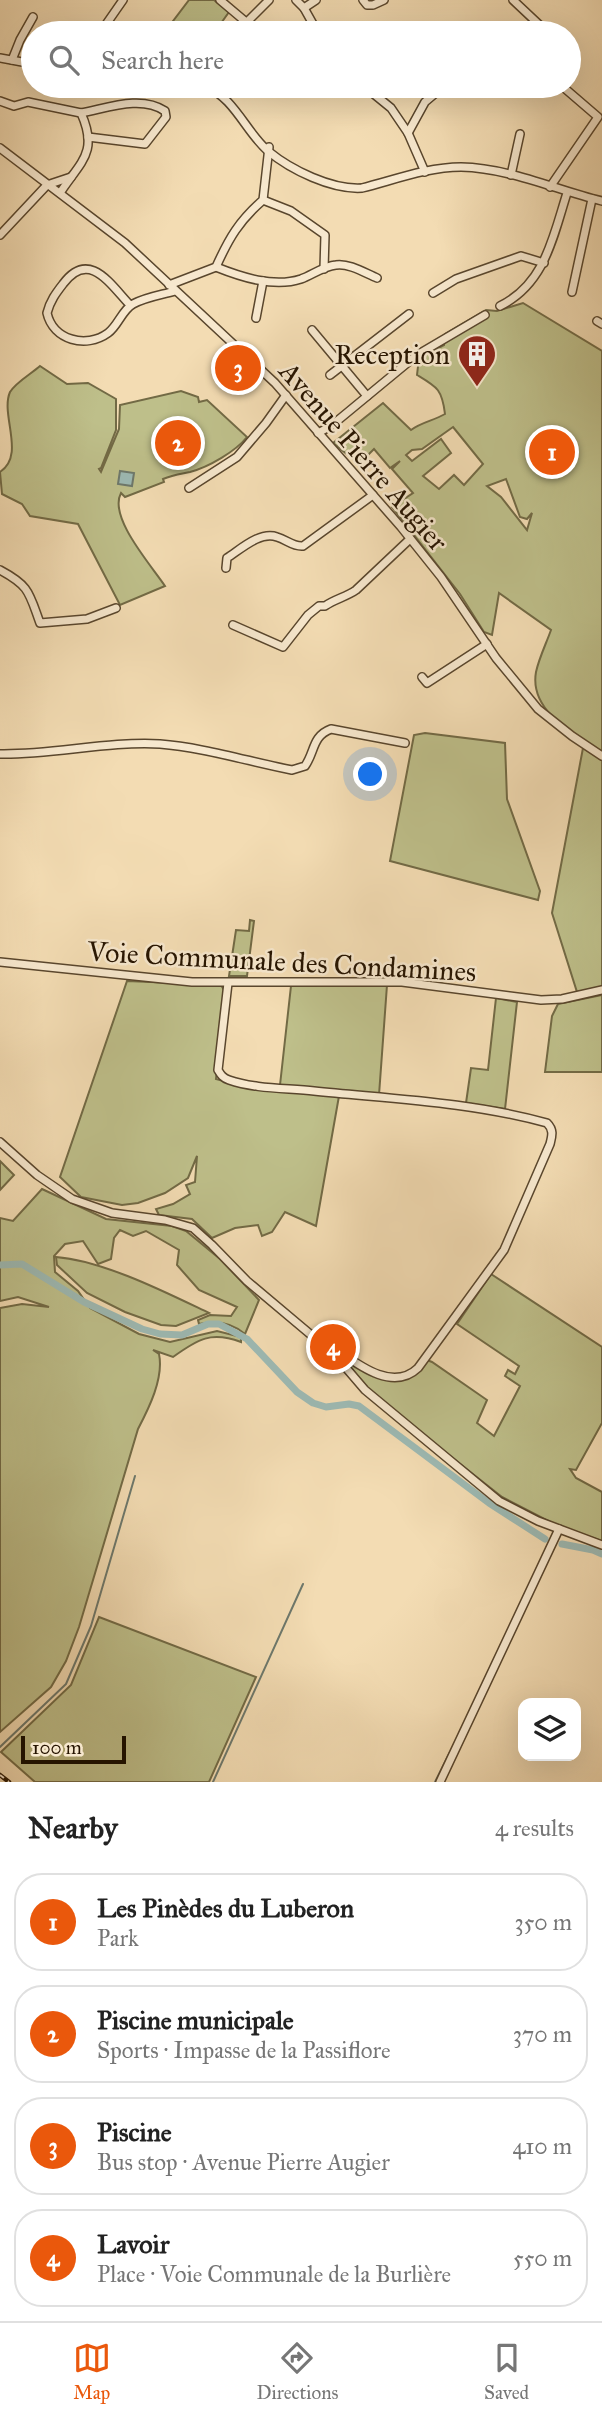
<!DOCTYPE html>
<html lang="en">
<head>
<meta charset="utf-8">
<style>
	body { margin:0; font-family:"IM FELL Great Primer",serif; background:#f6f6f6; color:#222 }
	.controls { position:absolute; right:21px; bottom:21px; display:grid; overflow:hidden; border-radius:14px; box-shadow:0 7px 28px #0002 }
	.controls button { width:63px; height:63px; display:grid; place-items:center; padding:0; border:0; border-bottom:2px solid #e0e0e0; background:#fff; color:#222; font:35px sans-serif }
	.scale { position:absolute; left:21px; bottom:18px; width:105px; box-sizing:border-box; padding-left:7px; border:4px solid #261400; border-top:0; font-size:19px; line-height:24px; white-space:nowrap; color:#261400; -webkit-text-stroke:5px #f7e8ce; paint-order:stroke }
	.you { position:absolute; left:371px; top:775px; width:24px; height:24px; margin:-18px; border:5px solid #fff; border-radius:50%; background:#1a73e8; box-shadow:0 0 0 10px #1a73e833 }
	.badge { display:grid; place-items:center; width:46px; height:46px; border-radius:50%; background:#ea580c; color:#fff; font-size:23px; font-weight:700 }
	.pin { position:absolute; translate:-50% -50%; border:4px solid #fff; box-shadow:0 2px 7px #0006 }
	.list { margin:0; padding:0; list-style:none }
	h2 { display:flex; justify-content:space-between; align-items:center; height:91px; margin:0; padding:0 28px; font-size:30px }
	h2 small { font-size:23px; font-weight:400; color:#767676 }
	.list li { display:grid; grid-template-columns:46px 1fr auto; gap:21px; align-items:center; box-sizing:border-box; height:98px; margin:0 14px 14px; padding:0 14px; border:2px solid #e0e0e0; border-radius:28px }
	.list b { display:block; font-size:26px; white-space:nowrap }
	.list p { margin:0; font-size:23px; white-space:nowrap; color:#767676 }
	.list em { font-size:23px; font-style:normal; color:#767676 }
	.icon { flex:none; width:38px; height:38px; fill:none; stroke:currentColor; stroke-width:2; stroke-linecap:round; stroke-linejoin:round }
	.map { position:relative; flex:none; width:602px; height:1782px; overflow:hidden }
	.search { position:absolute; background:#fff; box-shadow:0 7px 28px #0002; left:21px; right:21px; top:21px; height:77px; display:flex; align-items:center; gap:18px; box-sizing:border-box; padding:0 24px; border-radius:38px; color:#767676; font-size:26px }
	.sheet { height:539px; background:#fff }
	nav { display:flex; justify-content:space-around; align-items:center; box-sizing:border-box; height:98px; border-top:2px solid #e0e0e0; background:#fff; font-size:19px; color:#767676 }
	nav a { display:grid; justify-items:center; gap:4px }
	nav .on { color:#ea580c }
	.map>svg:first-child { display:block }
	.green { fill:#bebf8a; stroke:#726a45; stroke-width:2; fill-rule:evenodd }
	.water { fill:#9dbab4; stroke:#6d786c; stroke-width:2 }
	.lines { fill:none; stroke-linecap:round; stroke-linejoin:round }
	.stream { stroke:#6d786c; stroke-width:2 }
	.canal { stroke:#9dbab4; stroke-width:7 }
	.minor-casing { stroke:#59462d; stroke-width:10 }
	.minor { stroke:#f7e8ce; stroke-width:7 }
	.rail-casing { stroke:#261400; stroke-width:4.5 }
	.rail { stroke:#f7e8ce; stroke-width:2; stroke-dasharray:5; stroke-linecap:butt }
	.labels { text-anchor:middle; stroke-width:5; stroke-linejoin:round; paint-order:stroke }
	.poi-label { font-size:28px; fill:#261400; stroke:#f7e8ce; text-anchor:end }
	.street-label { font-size:28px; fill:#261400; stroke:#f7e8ce }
</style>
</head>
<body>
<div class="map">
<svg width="602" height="1782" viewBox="0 0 602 1782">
	<rect width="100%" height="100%" fill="#f3dcb3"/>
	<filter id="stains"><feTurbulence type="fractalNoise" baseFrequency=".00286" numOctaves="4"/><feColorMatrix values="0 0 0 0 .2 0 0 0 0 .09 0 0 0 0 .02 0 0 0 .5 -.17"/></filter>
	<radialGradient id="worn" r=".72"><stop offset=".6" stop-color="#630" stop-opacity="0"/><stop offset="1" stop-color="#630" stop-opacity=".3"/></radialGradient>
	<g class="green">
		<path d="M189 0H214L229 12 214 33H164Z"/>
		<path d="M523 303 602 351V752C574 734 529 711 536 672 539 658 546 644 551 630L499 593 492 635 484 632 460 594 392 507 413 493 392 469 400 461 390 468 374 449 359 464 333 443 383 403 411 430C422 422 433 421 445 414 442 389 437 387 417 375L419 358 444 345 445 334 486 310 497 311ZM453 427 483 464 464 485 454 475 439 489 423 476 451 453 441 439 412 461 406 455 412 450 422 449ZM506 479 520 517 527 519 532 513 527 530 501 497 487 486Z"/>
		<path d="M40 366 67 384 88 383 116 399V430L101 468 99 469 101 472 119 429 120 405 181 391 198 397 199 402 207 400 247 437C236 451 209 467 190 472 181 474 173 475 163 479L164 482 125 497 121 493C108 517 151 565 165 586L120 605 78 524 30 516 22 504 2 494 0 472C26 455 0 415 10 392 16 382 31 374 40 366Z"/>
		<path d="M425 733 505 743 507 799 540 891 538 900 390 861 414 735Z"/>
		<path d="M583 748 602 760V987L577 992 552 913Z"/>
		<path d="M250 920 254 921 247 976H229L236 930 249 931Z"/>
		<path d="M127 981 221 985 224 990 216 1079 231 1083 339 1096 316 1226 285 1212 272 1232 262 1236 258 1225 235 1228 212 1238 192 1219 159 1215 156 1209 173 1204 190 1194 186 1185 195 1182 197 1156 188 1178 165 1193 138 1203 122 1205 81 1197 60 1177Z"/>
		<path d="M387 985 379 1095 280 1085 291 986Z"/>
		<path d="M602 995V1072H545L552 1016 558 1004Z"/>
		<path d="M496 998 517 1002 505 1109 466 1103 471 1068 488 1070Z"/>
		<path d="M0 1161 14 1175 0 1190Z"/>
		<path d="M42 1189 106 1219 172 1226 186 1231 220 1259 259 1300 245 1334C231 1322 216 1320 199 1324L198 1320 210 1315 231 1316 237 1307 199 1290 177 1265 179 1250 146 1231 133 1236 120 1230 114 1238 111 1259 98 1264 83 1241 65 1244 54 1256 55 1272 78 1291 90 1308 139 1334 170 1342 217 1331 241 1337V1342C211 1331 198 1339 173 1357L153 1350 159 1354C164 1378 149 1408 138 1429L79 1627 66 1661 51 1687 0 1732V1308L22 1304 49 1307 18 1297 0 1301V1218L13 1221Z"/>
		<path d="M56 1257C104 1261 165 1292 209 1313L176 1326 161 1325 125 1312 87 1293 57 1265Z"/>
		<path d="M491 1274 602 1347V1423L576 1470 570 1469 576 1478 602 1492V1541L556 1525 502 1497 393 1411 368 1389 343 1358C374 1377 401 1396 427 1360L432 1362 487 1400 477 1423 494 1436 520 1386 505 1376 508 1370 515 1374 519 1366 457 1324Z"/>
		<path d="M99 1617 256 1677 209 1782H35L1 1752 71 1685Z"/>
	</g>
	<g class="water">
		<path d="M171 443 198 445 196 461 170 459Z"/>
		<path d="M120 471 134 473 132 486 118 484Z"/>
	</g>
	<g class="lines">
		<g class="stream">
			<path d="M0 1747 66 1684 91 1626 135 1476"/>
			<path d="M213 1782 303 1584"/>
			<path d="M435 1782 450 1752"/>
		</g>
		<g class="canal">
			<path d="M0 1265 22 1264 84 1302 142 1329 160 1334 182 1335 208 1324H219L247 1339 297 1392 313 1403 326 1407 349 1404 359 1406 489 1503 545 1539"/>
			<path d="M562 1544 593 1550 602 1554"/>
		</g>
		<defs>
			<g id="minor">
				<path d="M220 0 246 22"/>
				<path d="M296 0 304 8 318 33"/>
				<path d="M363 0 367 5H373L384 0"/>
				<path d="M513 0 548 33"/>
				<path d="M304 8 316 0"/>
				<path d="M100 33 123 0"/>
				<path d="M236 33 269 0"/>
				<path d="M0 58 33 64"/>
				<path d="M12 60 20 40 33 17"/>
				<path d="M205 86C235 98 245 131 268 151 291 170 332 190 362 188 394 180 428 167 461 167 510 168 556 190 602 201"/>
				<path d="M364 86 391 108 408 133 425 172"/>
				<path d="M0 101 14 106 28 102 81 113C99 153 80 162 60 193"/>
				<path d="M81 113C108 108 141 95 165 111L166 117 145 144 88 137"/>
				<path d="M408 133 425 102 444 86"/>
				<path d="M0 148 125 243 275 383 401 527 441 577 496 658 538 709 572 736 602 756"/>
				<path d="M511 175 520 134"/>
				<path d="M550 187 598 117 562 86"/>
				<path d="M263 200 291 211 325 235 324 269"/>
				<path d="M0 235 47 185 71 177"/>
				<path d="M216 267C241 277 274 288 301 279 312 275 324 266 336 265 349 263 365 273 377 278"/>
				<path d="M169 285 216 267C229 238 239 221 263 200L269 147"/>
				<path d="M572 292 592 199"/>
				<path d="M433 293 456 279 521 256 544 263"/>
				<path d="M130 305C110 284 89 249 63 284 56 293 50 301 47 313 53 340 86 349 108 333 118 326 122 310 133 304 146 297 161 295 175 291"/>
				<path d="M500 306C545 284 553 237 567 193"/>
				<path d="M256 318 263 281"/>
				<path d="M597 321 602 324"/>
				<path d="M312 330 367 396"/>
				<path d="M330 375 409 314"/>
				<path d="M318 433 331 426 417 355 485 315"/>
				<path d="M189 488 237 457 266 423 286 395"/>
				<path d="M226 568 227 558C241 549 260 531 277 537 287 540 293 547 303 546L373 495"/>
				<path d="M0 570C30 586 29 593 40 623L87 619 116 608"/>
				<path d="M233 625 283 647 308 615 319 606H325C335 599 346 597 356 590L410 539"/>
				<path d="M422 677 427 683 487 644"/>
				<path d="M0 754C53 755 107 741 160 744 201 747 251 762 292 770L305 766C315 752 312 736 331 729L405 743"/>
				<path d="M0 962 192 982H402L541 1000 562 999 602 990"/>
				<path d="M228 983 218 1070C221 1075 223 1078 229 1080 255 1089 287 1088 314 1091 392 1099 471 1102 547 1123 554 1130 552 1136 550 1144L504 1250 418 1368C394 1391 361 1367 340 1352L335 1355"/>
				<path d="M0 1142 37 1175 72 1199 112 1213 165 1220 193 1228 212 1245 247 1281 335 1355 365 1390 499 1501 538 1521 602 1545"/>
				<path d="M440 1782 559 1529"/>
			</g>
		</defs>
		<use href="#minor" class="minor-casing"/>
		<use href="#minor" class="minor"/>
		<defs>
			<path id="rail" d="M0 1775 9 1782"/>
		</defs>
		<use href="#rail" class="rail-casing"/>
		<use href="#rail" class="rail"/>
	</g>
	<defs>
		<symbol id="building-pin" viewBox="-11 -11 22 30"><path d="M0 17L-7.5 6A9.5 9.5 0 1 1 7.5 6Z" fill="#8f2418" stroke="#f7e8ce"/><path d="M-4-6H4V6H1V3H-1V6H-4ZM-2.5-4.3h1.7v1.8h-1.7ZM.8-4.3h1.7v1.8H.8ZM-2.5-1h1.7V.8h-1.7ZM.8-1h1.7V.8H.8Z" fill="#fff"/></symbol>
	</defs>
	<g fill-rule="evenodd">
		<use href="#building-pin" x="455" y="332" width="44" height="60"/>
	</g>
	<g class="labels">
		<g class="poi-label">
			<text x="450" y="364">Reception</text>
		</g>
		<g class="street-label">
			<text transform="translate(364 456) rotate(49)" y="10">Avenue Pierre Augier</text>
			<text transform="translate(282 961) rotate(3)" y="10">Voie Communale des Condamines</text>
		</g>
	</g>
	<rect width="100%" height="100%" filter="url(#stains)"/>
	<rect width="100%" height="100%" fill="url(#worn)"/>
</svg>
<div class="controls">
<button><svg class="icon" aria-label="layers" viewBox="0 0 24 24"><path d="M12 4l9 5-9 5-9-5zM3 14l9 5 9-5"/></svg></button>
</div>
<div class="scale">100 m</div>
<div class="you"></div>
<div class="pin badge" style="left:552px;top:452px">1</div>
<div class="pin badge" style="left:178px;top:443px">2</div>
<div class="pin badge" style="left:238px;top:368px">3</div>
<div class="pin badge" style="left:333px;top:1347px">4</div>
<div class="search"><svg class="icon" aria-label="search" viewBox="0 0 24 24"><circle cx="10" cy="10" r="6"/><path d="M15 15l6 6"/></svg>Search here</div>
</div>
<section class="sheet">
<h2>Nearby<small>4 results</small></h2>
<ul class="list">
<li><span class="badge">1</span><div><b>Les Pinèdes du Luberon</b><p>Park</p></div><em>350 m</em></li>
<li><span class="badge">2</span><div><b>Piscine municipale</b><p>Sports · Impasse de la Passiflore</p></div><em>370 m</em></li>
<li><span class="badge">3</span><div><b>Piscine</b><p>Bus stop · Avenue Pierre Augier</p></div><em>410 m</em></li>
<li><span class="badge">4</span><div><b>Lavoir</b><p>Place · Voie Communale de la Burlière</p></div><em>550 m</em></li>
</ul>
</section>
<nav>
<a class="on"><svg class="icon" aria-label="map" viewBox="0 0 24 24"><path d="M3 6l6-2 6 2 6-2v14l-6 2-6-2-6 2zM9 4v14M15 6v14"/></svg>Map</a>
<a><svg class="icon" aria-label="directions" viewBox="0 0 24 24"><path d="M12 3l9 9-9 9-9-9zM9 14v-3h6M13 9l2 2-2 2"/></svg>Directions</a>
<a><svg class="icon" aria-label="saved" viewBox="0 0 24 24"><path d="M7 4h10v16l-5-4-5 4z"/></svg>Saved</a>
</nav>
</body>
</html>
